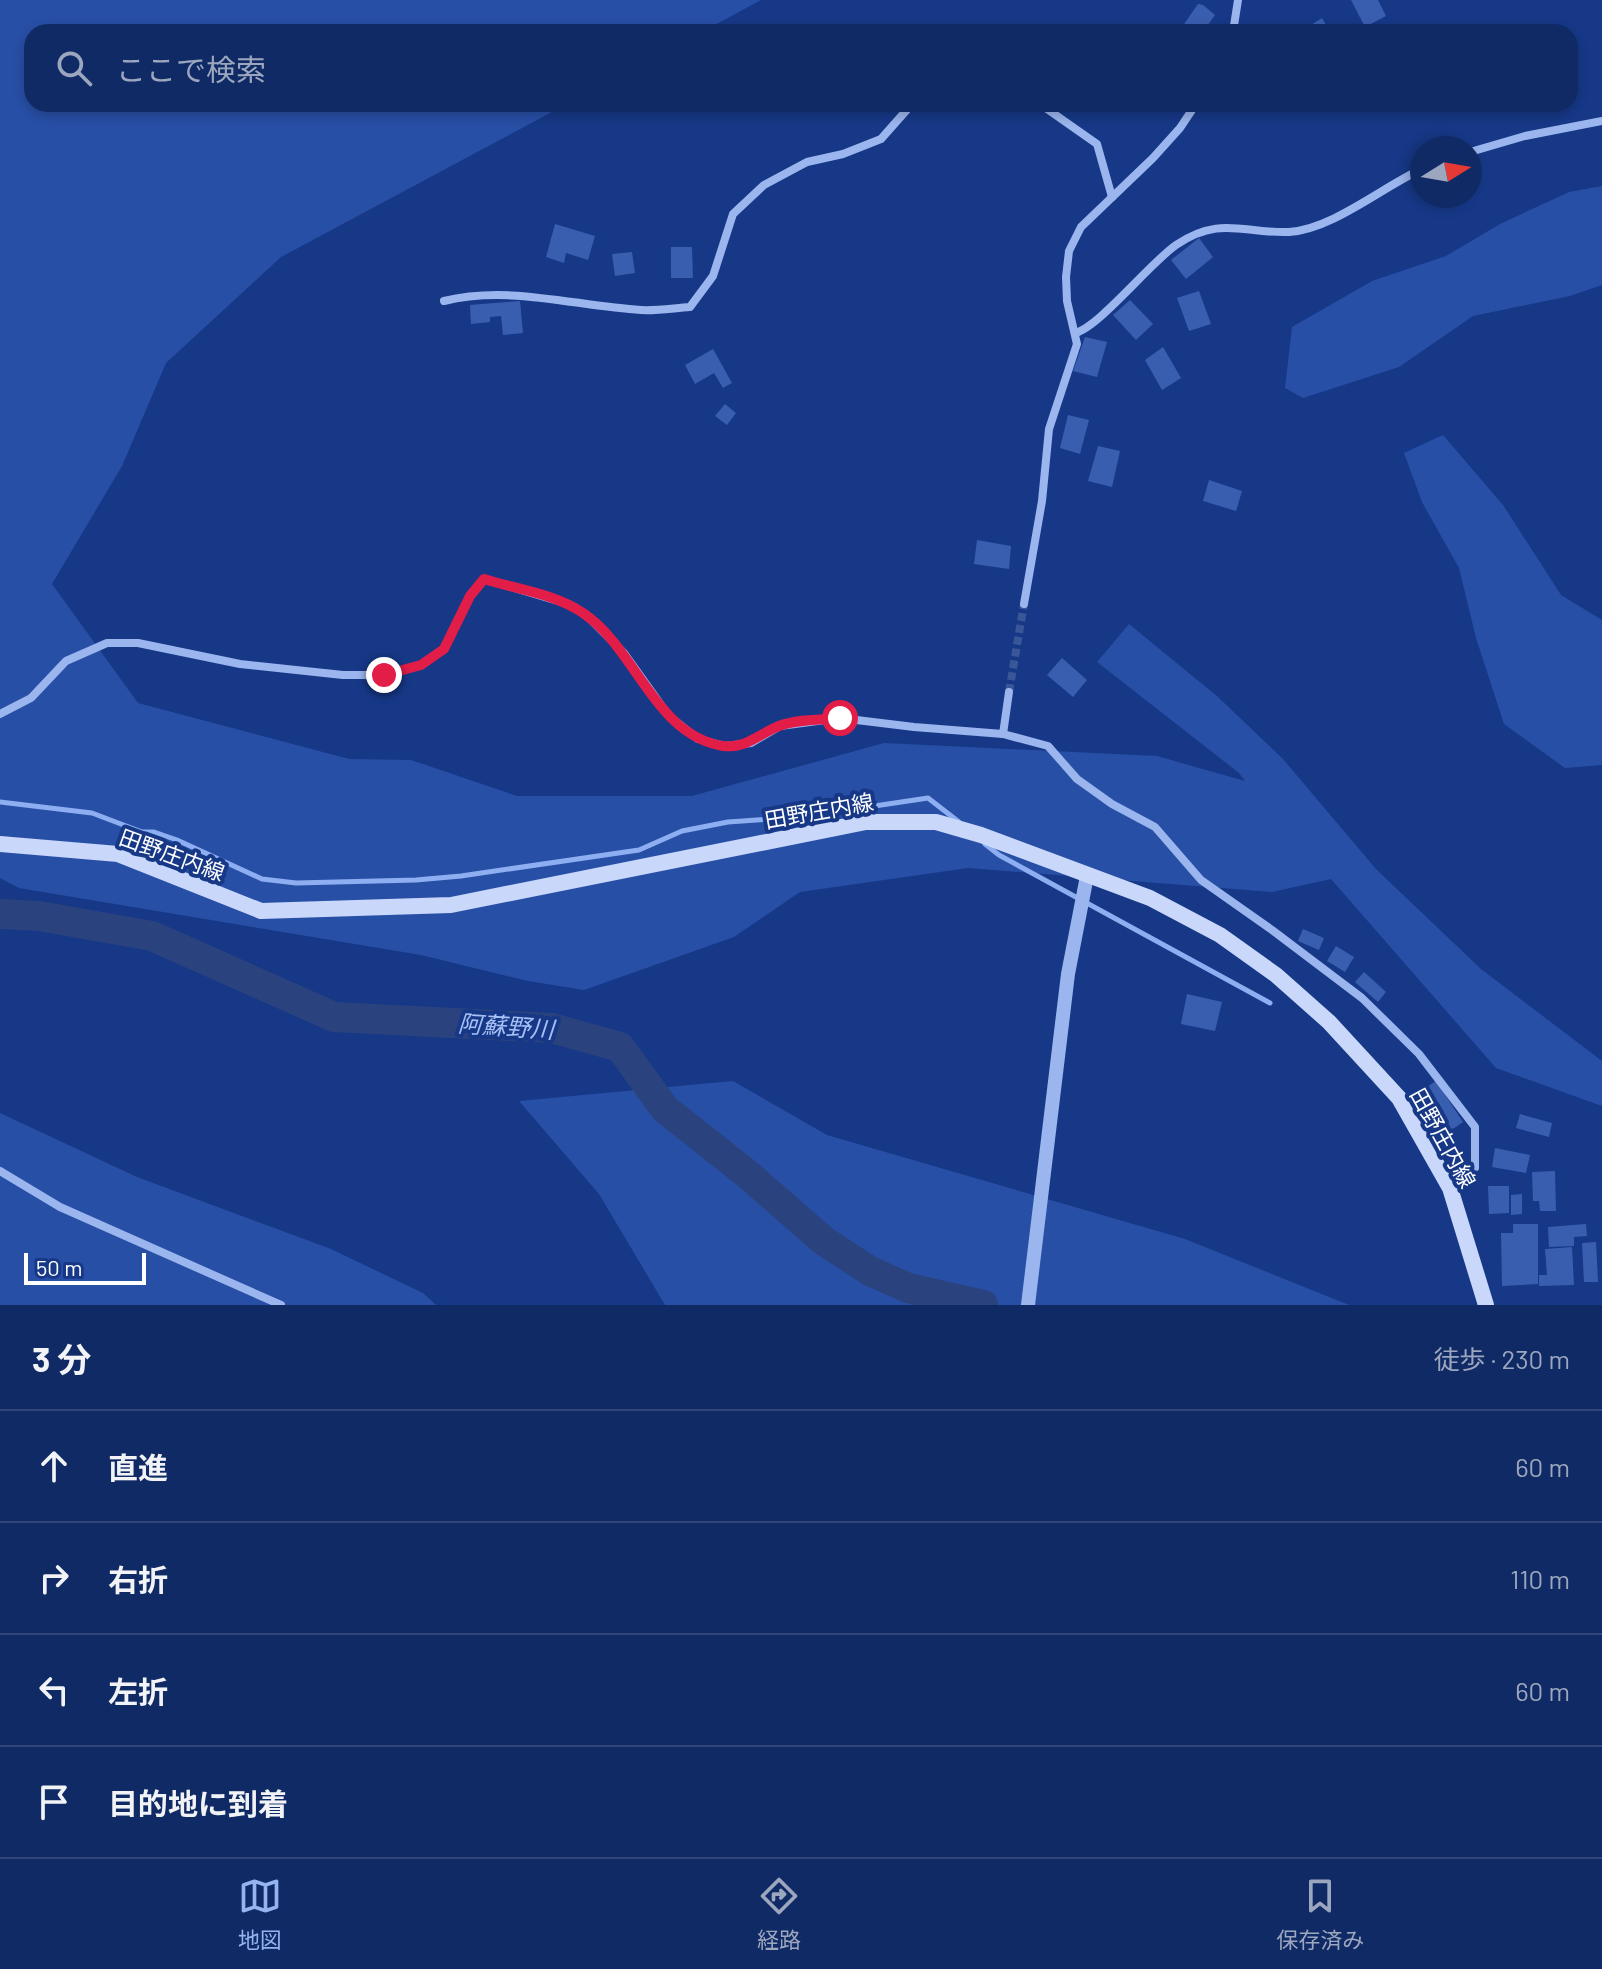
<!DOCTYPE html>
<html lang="ja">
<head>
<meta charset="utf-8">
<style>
	body { margin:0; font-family:Barlow,"Noto Sans JP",sans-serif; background:#19326b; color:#f1f3f6 }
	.compass { position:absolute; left:1410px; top:136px; width:72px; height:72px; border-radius:50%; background:#102a65; box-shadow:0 4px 12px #0003; rotate:79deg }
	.scale { position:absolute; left:24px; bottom:20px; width:122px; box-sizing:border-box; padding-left:8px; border:4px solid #fff; border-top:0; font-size:22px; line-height:28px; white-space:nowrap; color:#fff; -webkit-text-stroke:6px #163887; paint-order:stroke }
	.stop { position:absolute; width:24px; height:24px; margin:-18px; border:6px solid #e11d48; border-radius:50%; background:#fff }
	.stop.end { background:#e11d48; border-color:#fff; box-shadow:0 2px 8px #0008 }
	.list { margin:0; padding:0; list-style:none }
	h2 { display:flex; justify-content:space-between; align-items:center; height:104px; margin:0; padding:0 32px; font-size:34px }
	h2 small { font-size:26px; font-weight:400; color:#9ca7bf }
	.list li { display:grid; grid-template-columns:52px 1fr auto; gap:24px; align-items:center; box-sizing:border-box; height:112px; padding:0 32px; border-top:2px solid #304679 }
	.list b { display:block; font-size:30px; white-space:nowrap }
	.list em { font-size:26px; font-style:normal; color:#9ca7bf }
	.icon { flex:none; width:44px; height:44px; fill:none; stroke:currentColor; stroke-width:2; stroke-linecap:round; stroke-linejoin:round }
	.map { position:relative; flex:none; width:1602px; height:1305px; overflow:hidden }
	.search { position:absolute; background:#102a65; box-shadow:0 4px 12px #0003; left:24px; right:24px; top:24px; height:88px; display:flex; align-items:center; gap:20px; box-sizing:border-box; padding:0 28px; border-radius:24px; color:#9ca7bf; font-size:30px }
	.sheet { height:552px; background:#102a65 }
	nav { display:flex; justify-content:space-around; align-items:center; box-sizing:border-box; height:112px; border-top:2px solid #304679; background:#102a65; font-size:22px; color:#9ca7bf }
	nav a { display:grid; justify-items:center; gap:4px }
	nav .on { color:#95b2f1 }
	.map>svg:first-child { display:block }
	.green { fill:#284fa6 }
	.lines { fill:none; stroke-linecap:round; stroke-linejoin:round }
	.stream { stroke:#8daef1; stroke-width:5 }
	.river { stroke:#2a437e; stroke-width:30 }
	.building { fill:#3a5eaf }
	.minor-tunnel { stroke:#395699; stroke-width:8; stroke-dasharray:8 4; stroke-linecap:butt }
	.minor { stroke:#9bb6ee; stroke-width:8 }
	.tertiary { stroke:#9bb6ee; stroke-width:14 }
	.secondary { stroke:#c9d7fa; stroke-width:16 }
	.route { stroke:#e11d48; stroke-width:10 }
	.labels { text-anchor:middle; stroke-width:8; stroke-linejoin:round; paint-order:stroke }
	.street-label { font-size:22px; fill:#fff; stroke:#163887 }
	.water-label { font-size:24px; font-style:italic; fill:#a7c0f6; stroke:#163887 }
</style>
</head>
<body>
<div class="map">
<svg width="1602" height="1305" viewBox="0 0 1602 1305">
	<rect width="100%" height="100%" fill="#163887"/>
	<g class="green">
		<path d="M0 0H761L702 32H32V104H567L281 257 166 363 122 466 52 584 138 703 349 759 411 760 517 796H692L884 743 1157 756 1245 781 1239 773 1097 662 1129 624 1218 697 1283 759 1376 869 1481 969 1602 1061V1106L1496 1068 1331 879 1272 892 968 868 800 892 734 937 584 990 528 981 421 955 19 888 0 878Z"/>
		<path d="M1602 186V285L1570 296 1473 316 1399 367 1303 398 1285 388 1292 327 1372 281 1446 256 1500 224 1569 192Z"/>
		<path d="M1443 435 1503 505 1561 595 1602 620V765L1565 768 1504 724 1476 638 1459 568 1422 502 1404 453Z"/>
		<path d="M733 1081 827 1135 1185 1239 1349 1305H665L599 1194 519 1101Z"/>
		<path d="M0 1113 137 1177 331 1249 423 1293 436 1305H0Z"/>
	</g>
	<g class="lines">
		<g class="stream">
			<path d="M0 802 92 813 142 832H154L177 840 262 879 296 883 416 880 461 876 639 850 682 831 728 822 801 817 928 798 959 822"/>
			<path d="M985 844 999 855 1270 1003"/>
		</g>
		<path class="river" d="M0 914 39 916 152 936 334 1017 552 1028 620 1047 665 1109 746 1173 824 1241 870 1271 908 1288 983 1305"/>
	</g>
	<g class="building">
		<path d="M1351 0H1378L1386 16 1365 27Z"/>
		<path d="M1198 4 1203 5 1215 15 1203 32H1186L1182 27Z"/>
		<path d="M1322 18 1330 32H1300Z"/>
		<path d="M555 224 595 236 588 260 566 253 564 263 546 257Z"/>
		<path d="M1199 238 1213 257 1186 279 1171 260Z"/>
		<path d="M671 247H692L693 278H671Z"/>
		<path d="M632 252 635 273 615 276 612 254Z"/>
		<path d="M1199 291 1211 324 1189 331 1177 298Z"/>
		<path d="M1130 300 1153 324 1136 340 1113 315Z"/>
		<path d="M520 301 523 333 503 335 501 316 490 317V322L471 324 470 305Z"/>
		<path d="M1085 337 1107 342 1097 377 1073 371Z"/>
		<path d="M1163 347 1181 378 1162 390 1145 360Z"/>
		<path d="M713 349 732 383 723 388 714 373 695 384 685 365Z"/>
		<path d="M725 404 736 413 727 425 715 416Z"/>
		<path d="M1068 415 1089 420 1080 454 1060 448Z"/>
		<path d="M1098 446 1120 451 1112 487 1088 481Z"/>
		<path d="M1209 480 1242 491 1236 511 1203 501Z"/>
		<path d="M977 540 1011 546 1009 569 974 564Z"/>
		<path d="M1062 658 1087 680 1073 697 1047 675Z"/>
		<path d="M1303 929 1324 938 1319 950 1298 941Z"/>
		<path d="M1336 946 1354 957 1345 972 1327 961Z"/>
		<path d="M1364 972 1386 992 1378 1002 1355 982Z"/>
		<path d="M1187 994 1222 1002 1215 1031 1181 1024Z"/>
		<path d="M1436 1081 1463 1122 1443 1136 1416 1094Z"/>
		<path d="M1520 1114 1552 1123 1549 1137 1516 1128Z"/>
		<path d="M1495 1148 1530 1155 1526 1173 1492 1167Z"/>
		<path d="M1555 1171 1556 1211H1540L1539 1201H1533L1532 1172Z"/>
		<path d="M1488 1186H1509V1213L1489 1214Z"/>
		<path d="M1522 1194V1214L1511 1215V1195Z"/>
		<path d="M1513 1224H1538V1284L1502 1286 1501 1233H1513Z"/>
		<path d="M1586 1224 1587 1236 1574 1237V1246L1549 1247 1548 1227Z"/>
		<path d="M1596 1242 1598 1282H1584L1582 1243Z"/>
		<path d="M1572 1247 1574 1285 1539 1286V1275H1547L1545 1249Z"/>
	</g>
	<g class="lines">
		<path class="minor-tunnel" d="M1009 692 1024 604"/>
		<g class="minor">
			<path d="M1233 32 1238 0"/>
			<path d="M1040 104 1097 144 1112 197"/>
			<path d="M1470 152 1525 136 1602 121"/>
			<path d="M444 301C509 285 575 306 641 310 657 311 674 308 690 307L713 276 733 214 764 185 807 162 843 154 881 139 912 104"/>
			<path d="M1075 333C1099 327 1150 263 1176 245 1220 215 1244 234 1289 232 1333 229 1382 187 1422 169"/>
			<path d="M1024 604 1042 501 1049 429 1077 344 1067 301 1066 277 1069 251 1081 227 1153 158 1180 128 1196 104"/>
			<path d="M0 714 31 698 66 661 107 643H138L240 664 343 675H384L421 665 444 649 470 596 484 579 568 604 585 614 624 653 669 716 698 739 725 746 751 743 780 726 840 718 914 727 1003 734 1048 746 1077 779 1112 804 1155 827 1201 880 1272 930 1362 998 1419 1054 1475 1127V1168L1450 1188"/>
			<path d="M1003 734 1009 692"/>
			<path d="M0 1171 60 1207 281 1305"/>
		</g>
		<path class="tertiary" d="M1028 1305 1068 974 1087 876"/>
		<path class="secondary" d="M0 844 118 854 261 911 451 905 866 822H936L981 835 1150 898 1220 935 1276 975 1329 1022 1399 1098 1450 1188 1486 1305"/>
	</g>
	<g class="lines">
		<path class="route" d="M384 675 421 665 444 649 470 596 484 579C516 589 556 594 583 613 636 648 654 735 723 746 746 749 760 733 779 726 797 719 822 720 840 718"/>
	</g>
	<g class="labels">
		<g class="street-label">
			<text transform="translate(819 811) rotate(-10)" y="8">田野庄内線</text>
			<text transform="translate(172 855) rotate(20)" y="8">田野庄内線</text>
			<text transform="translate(1443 1138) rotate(61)" y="8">田野庄内線</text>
		</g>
		<g class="water-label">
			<text transform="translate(506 1027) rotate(4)" y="8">阿蘇野川</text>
		</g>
	</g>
</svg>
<svg class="compass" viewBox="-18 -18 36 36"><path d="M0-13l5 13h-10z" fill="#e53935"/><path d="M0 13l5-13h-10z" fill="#9ca7bf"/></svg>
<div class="scale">50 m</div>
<div class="stop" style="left:840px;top:718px"></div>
<div class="stop end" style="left:384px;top:675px"></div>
<div class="search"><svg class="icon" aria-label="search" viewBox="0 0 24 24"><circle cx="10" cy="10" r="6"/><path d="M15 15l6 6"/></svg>ここで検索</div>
</div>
<section class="sheet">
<h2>3 分<small>徒歩 · 230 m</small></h2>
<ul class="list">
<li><svg class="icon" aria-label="ahead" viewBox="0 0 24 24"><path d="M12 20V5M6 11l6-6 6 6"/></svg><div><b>直進</b></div><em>60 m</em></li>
<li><svg class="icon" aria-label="right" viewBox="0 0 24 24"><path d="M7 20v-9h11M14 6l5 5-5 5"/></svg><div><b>右折</b></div><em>110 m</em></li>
<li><svg class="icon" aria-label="left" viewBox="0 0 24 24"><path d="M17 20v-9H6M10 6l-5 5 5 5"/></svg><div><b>左折</b></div><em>60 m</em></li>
<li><svg class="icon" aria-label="arrive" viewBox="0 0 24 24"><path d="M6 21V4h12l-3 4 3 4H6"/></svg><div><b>目的地に到着</b></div></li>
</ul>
</section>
<nav>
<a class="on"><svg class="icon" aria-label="map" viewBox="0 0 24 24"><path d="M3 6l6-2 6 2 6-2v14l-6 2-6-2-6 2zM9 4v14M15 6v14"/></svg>地図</a>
<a><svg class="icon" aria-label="directions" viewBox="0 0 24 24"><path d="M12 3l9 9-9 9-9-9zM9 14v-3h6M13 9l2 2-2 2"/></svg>経路</a>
<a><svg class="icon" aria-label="saved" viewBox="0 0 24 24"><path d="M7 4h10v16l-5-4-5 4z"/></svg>保存済み</a>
</nav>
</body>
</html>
